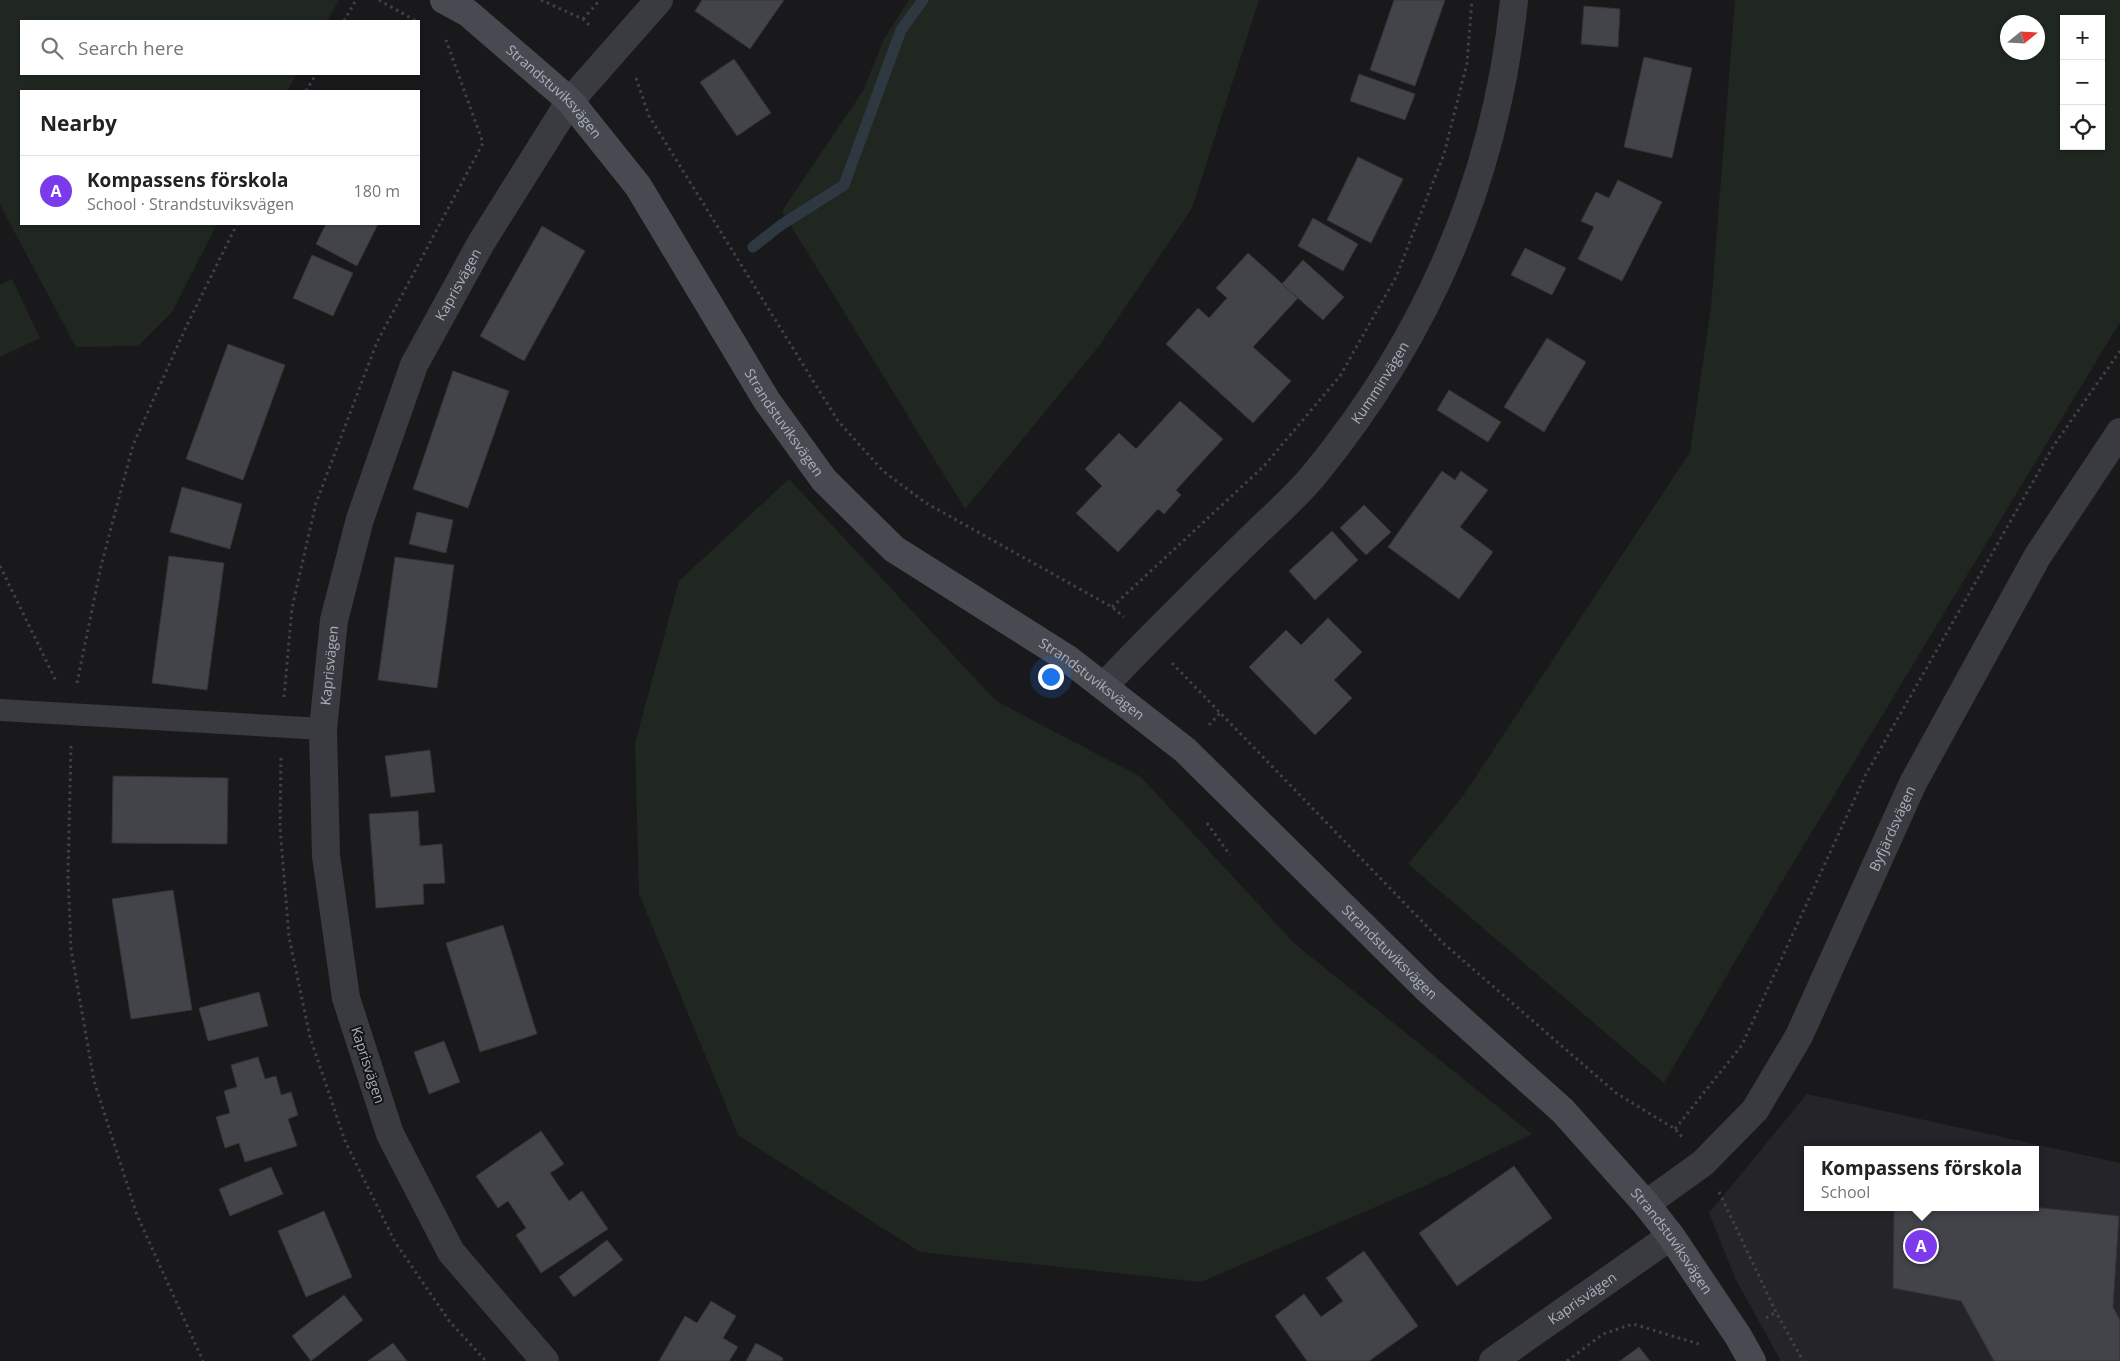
<!DOCTYPE html>
<html lang="en">
<head>
<meta charset="utf-8">
<style>
	body { margin:0; font-family:"Open Sans",sans-serif; background:#f2f2f2; color:#222 }
	.controls { position:absolute; right:15px; top:15px; display:grid; overflow:hidden; border-radius:0px; box-shadow:0 1px 4px #0004 }
	.controls button { width:45px; height:45px; display:grid; place-items:center; padding:0; border:0; border-bottom:1px solid #e0e0e0; background:#fff; color:#222; font:25px sans-serif }
	.compass { position:absolute; left:2000px; top:15px; width:45px; height:45px; border-radius:50%; background:#fff; box-shadow:0 1px 4px #0004; rotate:72deg }
	.you { position:absolute; left:1050px; top:676px; width:18px; height:18px; margin:-12px; border:4px solid #fff; border-radius:50%; background:#1a73e8; box-shadow:0 0 0 8px #1a73e833 }
	.badge { display:grid; place-items:center; width:32px; height:32px; border-radius:50%; background:#7c3aed; color:#fff; font-size:16px; font-weight:700 }
	.pin { position:absolute; translate:-50% -50%; border:2px solid #fff; box-shadow:0 1px 5px #0006 }
	.popup { position:absolute; left:1804px; top:1146px; width:235px; height:65px; box-sizing:border-box; display:grid; place-content:center; border-radius:0px; background:#fff; filter:drop-shadow(0 1px 4px #0005); font-size:16px; white-space:nowrap; color:#767676 }
	.popup b { font-size:19px; color:#222 }
	.popup::after { content:''; position:absolute; left:50%; top:100%; margin-left:-10px; border:10px solid transparent; border-top-color:#fff }
	.list { margin:0; padding:0; list-style:none }
	h2 { display:flex; justify-content:space-between; align-items:center; height:65px; margin:0; padding:0 20px; font-size:21px }
	h2 small { font-size:16px; font-weight:400; color:#767676 }
	.list li { display:grid; grid-template-columns:32px 1fr auto; gap:15px; align-items:center; box-sizing:border-box; height:70px; padding:0 20px; border-top:1px solid #e0e0e0 }
	.list b { display:block; font-size:19px; white-space:nowrap }
	.list p { margin:0; font-size:16px; white-space:nowrap; color:#767676 }
	.list em { font-size:16px; font-style:normal; color:#767676 }
	.icon { flex:none; width:28px; height:28px; fill:none; stroke:currentColor; stroke-width:2; stroke-linecap:round; stroke-linejoin:round }
	.map { position:relative; flex:none; width:2120px; height:1361px; overflow:hidden }
	.search { position:absolute; background:#fff; box-shadow:0 1px 4px #0004; left:20px; top:20px; width:400px; height:55px; display:flex; align-items:center; gap:12px; box-sizing:border-box; padding:0 18px; border-radius:0px; color:#767676; font-size:19px }
	.panel { position:absolute; background:#fff; box-shadow:0 1px 4px #0004; left:20px; top:90px; width:400px; height:135px; border-radius:0px }
	.map>svg:first-child { display:block }
	.built { fill:#252529; fill-rule:evenodd }
	.green { fill:#1f2720; fill-rule:evenodd }
	.lines { fill:none; stroke-linecap:round; stroke-linejoin:round }
	.stream { stroke:#2e3841; stroke-width:11 }
	.building { fill:#434449; stroke:#333338 }
	.path { stroke:#404248; stroke-width:3; stroke-dasharray:2.5 4; stroke-linecap:butt }
	.lane { stroke:#3a3b41; stroke-width:22 }
	.street { stroke:#3a3b41; stroke-width:28 }
	.secondary { stroke:#484a51; stroke-width:28 }
	.labels { text-anchor:middle; stroke-width:4; stroke-linejoin:round; paint-order:stroke }
	.street-label { font-size:14px; fill:#abb0bc; stroke:#141417 }
</style>
</head>
<body>
<div class="map">
<svg width="2120" height="1361" viewBox="0 0 2120 1361">
	<rect width="100%" height="100%" fill="#19191c"/>
	<path class="built" d="M1807 1094 2120 1163V1361H1781L1736 1280 1709 1213ZM1807 1150H2035V1207H1807Z"/>
	<g class="green">
		<path d="M0 0H339L327 21H21V74H297L287 91H21V224H217L172 312 138 346 76 347 0 205Z"/>
		<path d="M909 0H1259L1192 208 1099 346 965 509 782 211 863 91 884 39Z"/>
		<path d="M1735 0H2120V322L1778 888 1664 1083 1408 864 1463 796 1690 452 1711 307ZM2064 19H2101V146H2064ZM2038 22V52H2008V22Z"/>
		<path d="M12 279 40 338 0 357V285Z"/>
		<path d="M789 479 996 701 1141 777 1295 944 1532 1134 1429 1184 1201 1282 920 1252 738 1135 639 894 635 743 679 581Z"/>
	</g>
	<g class="lines">
		<path class="stream" d="M753 247 781 225 844 185 901 30 923 0"/>
	</g>
	<g class="building">
		<path d="M702 0H784L750 49 695 11Z"/>
		<path d="M1394 0H1445L1415 86 1370 70Z"/>
		<path d="M1584 6 1620 9 1618 47 1581 44Z"/>
		<path d="M1644 57 1692 68 1672 158 1624 147Z"/>
		<path d="M734 59 771 113 737 136 700 82Z"/>
		<path d="M1359 74 1415 94 1405 120 1350 101Z"/>
		<path d="M1358 157 1403 179 1371 243 1327 220Z"/>
		<path d="M1618 180 1662 202 1622 281 1578 259 1594 227 1581 221 1596 192 1609 198Z"/>
		<path d="M1313 218 1358 244 1343 271 1298 246Z"/>
		<path d="M326 224H378L357 266 316 244Z"/>
		<path d="M542 226 585 251 524 361 480 336Z"/>
		<path d="M1525 248 1566 268 1552 295 1511 275Z"/>
		<path d="M1248 253 1298 298 1253 347 1291 381 1253 423 1166 344 1198 308 1209 318 1227 298 1216 288Z"/>
		<path d="M312 255 353 273 333 316 293 298Z"/>
		<path d="M1303 260 1344 297 1323 320 1282 284Z"/>
		<path d="M1547 338 1586 362 1544 432 1504 407Z"/>
		<path d="M228 344 285 365 243 480 186 459Z"/>
		<path d="M453 371 509 391 468 508 413 489Z"/>
		<path d="M1449 390 1501 422 1488 442 1437 410Z"/>
		<path d="M1180 401 1223 439 1176 490 1181 495 1164 514 1158 509 1118 552 1076 513 1102 486 1085 469 1119 433 1136 449Z"/>
		<path d="M1442 471 1455 480 1461 471 1488 490 1460 527 1493 552 1459 599 1388 547Z"/>
		<path d="M182 487 242 504 230 549 170 532Z"/>
		<path d="M1364 505 1391 532 1366 555 1340 528Z"/>
		<path d="M417 512 453 520 446 553 409 544Z"/>
		<path d="M1332 531 1358 560 1315 600 1289 571Z"/>
		<path d="M169 556 224 563 207 690 152 683Z"/>
		<path d="M395 557 454 565 437 688 378 680Z"/>
		<path d="M1328 618 1362 652 1334 680 1352 698 1315 735 1249 667 1286 630 1301 645Z"/>
		<path d="M430 750 435 792 391 797 385 756Z"/>
		<path d="M113 776 228 778 227 844 112 843Z"/>
		<path d="M418 811 420 846 442 844 445 883 423 884 424 904 376 908 369 814Z"/>
		<path d="M173 890 192 1010 131 1019 112 899Z"/>
		<path d="M503 925 537 1034 480 1052 446 943Z"/>
		<path d="M259 992 268 1026 208 1041 199 1008Z"/>
		<path d="M444 1041 460 1082 429 1094 414 1052Z"/>
		<path d="M258 1057 265 1079 276 1076 281 1095 291 1092 298 1115 288 1119 297 1146 245 1162 239 1143 225 1148 216 1117 230 1113 224 1091 237 1087 231 1065Z"/>
		<path d="M541 1131 564 1164 550 1173 569 1201 582 1191 608 1229 541 1273 516 1235 526 1228 508 1201 498 1208 476 1176Z"/>
		<path d="M1514 1166 1552 1218 1457 1286 1419 1233Z"/>
		<path d="M271 1167 283 1194 230 1216 219 1189Z"/>
		<path d="M1894 1207H2033L2119 1216 2113 1307 2120 1320V1361H1994L1961 1301 1893 1288Z"/>
		<path d="M324 1211 352 1277 306 1297 278 1231Z"/>
		<path d="M607 1240 623 1260 574 1297 559 1277Z"/>
		<path d="M1364 1251 1418 1326 1369 1361H1307L1275 1316 1304 1294 1321 1317 1343 1301 1326 1278Z"/>
		<path d="M344 1295 363 1320 311 1361 292 1336Z"/>
		<path d="M711 1301 736 1316 723 1338 738 1347 729 1361H659L685 1316 697 1323Z"/>
		<path d="M393 1343 407 1361H368Z"/>
		<path d="M756 1343 783 1358 782 1361H746Z"/>
		<path d="M1639 1347 1650 1361H1620Z"/>
	</g>
	<g class="lines">
		<g class="path">
			<path d="M379 0 416 21"/>
			<path d="M541 0 583 19 591 27"/>
			<path d="M583 19 600 0"/>
			<path d="M344 21 356 0"/>
			<path d="M636 78 649 116 838 421 883 471 926 503 1112 607 1124 617"/>
			<path d="M306 91 316 74"/>
			<path d="M0 566 56 681"/>
			<path d="M1112 607 1264 466 1340 376 1396 277 1444 154 1467 63 1472 0"/>
			<path d="M1172 663 1443 943 1616 1093 1675 1129 1682 1137"/>
			<path d="M77 683 101 566 133 445 186 327 237 224"/>
			<path d="M284 697 292 608 316 503 377 342 483 143 446 40"/>
			<path d="M1209 725 1221 712"/>
			<path d="M71 746 68 874 71 949 94 1081 137 1215 203 1361"/>
			<path d="M281 758 280 827 289 937 310 1037 345 1141 395 1242 450 1322 486 1361"/>
			<path d="M1207 823 1230 855"/>
			<path d="M1675 1129 1742 1045 1866 774 2054 445 2120 351"/>
			<path d="M1719 1192 1776 1312 1803 1361"/>
			<path d="M1766 1318 1776 1312"/>
			<path d="M1567 1361 1603 1334 1633 1324 1702 1345"/>
		</g>
		<path class="lane" d="M0 710 323 729"/>
		<g class="street">
			<path id="s1" d="M1105 685C1151 636 1199 589 1247 542 1269 520 1294 499 1314 475 1427 337 1496 178 1514 0"/>
			<path id="s2" d="M1646 1204 1703 1163 1755 1110 1799 1036 1913 783 2037 557 2120 432"/>
			<path id="s3" d="M545 1361 451 1252 390 1134 346 998 326 856 323 729 334 620 360 519 414 365 481 243 570 101 659 0"/>
			<path id="s4" d="M1493 1361 1671 1236"/>
		</g>
		<path class="secondary" id="s5" d="M444 0 468 13 570 101 638 186 767 401 824 480 894 549 1068 659 1185 750 1428 990 1563 1111 1646 1204 1671 1236 1738 1336 1752 1361"/>
	</g>
	<g class="labels">
		<g class="street-label">
			<text dy="5" stroke="none"><textPath href="#s5" startOffset="144">Strandstuviksvägen</textPath></text>
			<text dy="5" stroke="none"><textPath href="#s3" startOffset="1159">Kaprisvägen</textPath></text>
			<text dy="5" stroke="none"><textPath href="#s1" startOffset="410">Kumminvägen</textPath></text>
			<text dy="5" stroke="none"><textPath href="#s5" startOffset="549">Strandstuviksvägen</textPath></text>
			<text dy="5" stroke="none"><textPath href="#s3" startOffset="754">Kaprisvägen</textPath></text>
			<text dy="5" stroke="none"><textPath href="#s5" startOffset="954">Strandstuviksvägen</textPath></text>
			<text dy="5" stroke="none"><textPath href="#s2" startOffset="458">Byfjärdsvägen</textPath></text>
			<text dy="5" stroke="none"><textPath href="#s5" startOffset="1359">Strandstuviksvägen</textPath></text>
			<text transform="translate(368 1065) rotate(72)" y="5">Kaprisvägen</text>
			<text dy="5" stroke="none"><textPath href="#s5" startOffset="1764">Strandstuviksvägen</textPath></text>
			<text dy="5" stroke="none"><textPath href="#s4" startOffset="109">Kaprisvägen</textPath></text>
		</g>
	</g>
</svg>
<div class="controls">
<button>+</button>
<button>−</button>
<button><svg class="icon" aria-label="locate" viewBox="0 0 24 24"><circle cx="12" cy="12" r="6"/><path d="M12 2v4M12 18v4M2 12h4M18 12h4"/></svg></button>
</div>
<svg class="compass" viewBox="-18 -18 36 36"><path d="M0-13l5 13h-10z" fill="#e53935"/><path d="M0 13l5-13h-10z" fill="#767676"/></svg>
<div class="you"></div>
<div class="pin badge" style="left:1921px;top:1246px">A</div>
<div class="popup"><b>Kompassens förskola</b>School</div>
<div class="search"><svg class="icon" aria-label="search" viewBox="0 0 24 24"><circle cx="10" cy="10" r="6"/><path d="M15 15l6 6"/></svg>Search here</div>
<section class="panel">
<h2>Nearby<small></small></h2>
<ul class="list">
<li><span class="badge">A</span><div><b>Kompassens förskola</b><p>School · Strandstuviksvägen</p></div><em>180 m</em></li>
</ul>
</section>
</div>
</body>
</html>
